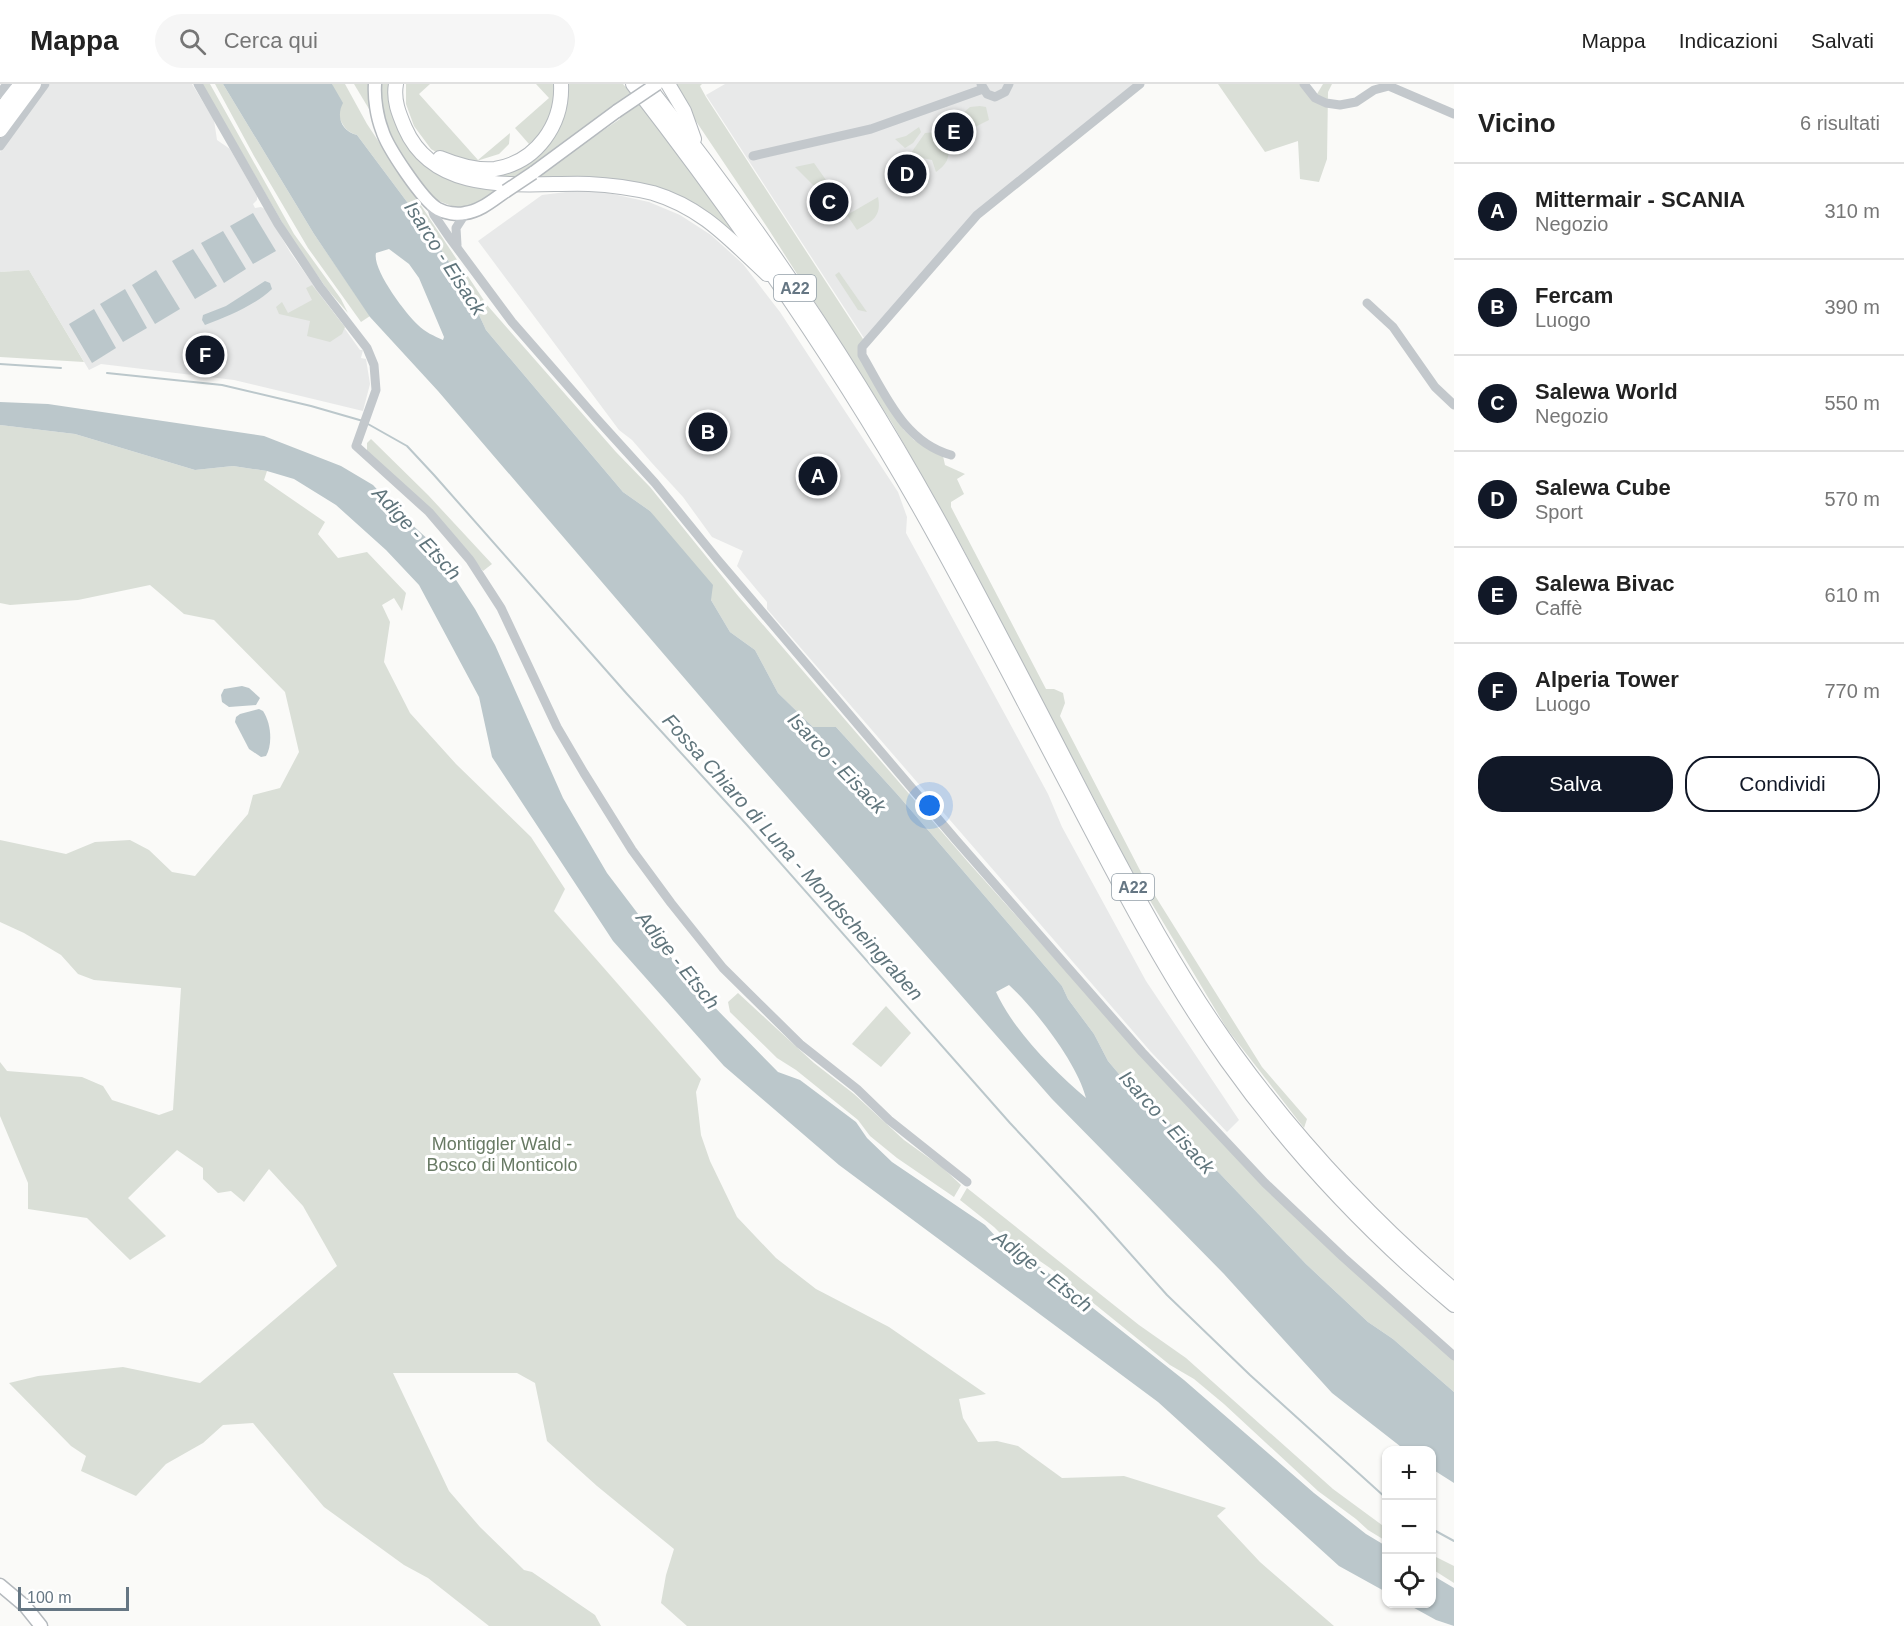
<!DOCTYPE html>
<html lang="it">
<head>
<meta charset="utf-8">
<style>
	body { margin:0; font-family:Helvetica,sans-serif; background:#f6f6f6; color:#222 }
	.controls { position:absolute; right:18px; bottom:18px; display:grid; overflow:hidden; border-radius:12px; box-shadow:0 2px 4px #0004 }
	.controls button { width:54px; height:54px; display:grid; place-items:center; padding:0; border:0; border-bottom:2px solid #e0e0e0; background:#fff; color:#222; font:30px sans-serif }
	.scale { position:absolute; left:18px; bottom:15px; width:111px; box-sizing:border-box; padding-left:6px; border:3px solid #657683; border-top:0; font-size:16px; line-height:21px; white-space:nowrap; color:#657683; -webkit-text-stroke:4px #fff; paint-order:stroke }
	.you { position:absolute; left:930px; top:722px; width:21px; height:21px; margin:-15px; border:4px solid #fff; border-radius:50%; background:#1a73e8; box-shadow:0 0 0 9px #1a73e833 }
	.badge { display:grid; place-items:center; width:39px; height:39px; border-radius:50%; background:#111827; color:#fff; font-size:20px; font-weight:700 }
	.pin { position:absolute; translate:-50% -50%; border:3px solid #fff; box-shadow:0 2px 6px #0006 }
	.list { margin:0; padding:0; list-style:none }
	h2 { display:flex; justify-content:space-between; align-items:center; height:78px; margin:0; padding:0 24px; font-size:26px }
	h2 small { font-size:20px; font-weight:400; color:#767676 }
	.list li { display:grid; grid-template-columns:39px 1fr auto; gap:18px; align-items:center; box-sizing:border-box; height:96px; padding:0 24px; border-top:2px solid #e0e0e0 }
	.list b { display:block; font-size:22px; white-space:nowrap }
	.list p { margin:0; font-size:20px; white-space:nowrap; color:#767676 }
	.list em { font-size:20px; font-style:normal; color:#767676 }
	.actions { display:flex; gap:12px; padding:18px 24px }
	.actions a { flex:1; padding:14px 0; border:2px solid #111827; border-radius:24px; text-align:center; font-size:21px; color:#111827 }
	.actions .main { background:#111827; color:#fff }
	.icon { flex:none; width:33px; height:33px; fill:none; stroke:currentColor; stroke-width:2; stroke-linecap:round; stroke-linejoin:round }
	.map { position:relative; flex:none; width:1454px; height:1542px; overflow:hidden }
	header { display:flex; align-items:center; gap:36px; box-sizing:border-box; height:84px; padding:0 30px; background:#fff; border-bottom:2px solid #e0e0e0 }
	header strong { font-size:28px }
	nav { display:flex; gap:33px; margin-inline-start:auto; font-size:21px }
	.search { width:420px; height:54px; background:#f6f6f6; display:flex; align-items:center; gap:15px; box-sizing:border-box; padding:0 21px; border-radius:33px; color:#767676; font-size:22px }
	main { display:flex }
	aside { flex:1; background:#fff }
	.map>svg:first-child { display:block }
	.built { fill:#e8e9e9 }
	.green { fill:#dadfd7; fill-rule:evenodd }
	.water { fill:#bbc7cb; fill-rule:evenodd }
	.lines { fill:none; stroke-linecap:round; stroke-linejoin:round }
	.stream { stroke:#bbc7cb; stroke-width:2 }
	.major-casing { stroke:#b5babe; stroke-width:15 }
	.highway-casing { stroke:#b4b9bd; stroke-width:16 }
	.minor { stroke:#c3c8cc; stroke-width:9 }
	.major { stroke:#fff; stroke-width:12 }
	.highway { stroke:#fff; stroke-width:14 }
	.major-bridge-casing { stroke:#b5babe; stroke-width:15; stroke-linecap:butt }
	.major-bridge { stroke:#fff; stroke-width:12 }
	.labels { text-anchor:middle; stroke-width:6; stroke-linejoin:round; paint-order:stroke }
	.shield { fill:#fff; stroke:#939fa8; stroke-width:1.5 }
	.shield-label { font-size:16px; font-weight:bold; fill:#657683 }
	.park-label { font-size:18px; fill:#687a64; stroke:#fff }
	.water-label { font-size:20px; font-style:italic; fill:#60757c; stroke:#fff }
</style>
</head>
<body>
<header>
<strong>Mappa</strong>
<div class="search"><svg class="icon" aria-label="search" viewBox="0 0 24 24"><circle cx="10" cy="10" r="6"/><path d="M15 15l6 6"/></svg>Cerca qui</div>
<nav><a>Mappa</a><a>Indicazioni</a><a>Salvati</a></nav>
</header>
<main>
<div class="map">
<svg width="1454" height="1542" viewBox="0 0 1454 1542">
	<rect width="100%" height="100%" fill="#fafaf8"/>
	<g class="built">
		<path d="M50 0H192L214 36 217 56 230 65 257 112V116L253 120 255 124 261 123 265 125 290 168 360 266H363L361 274 366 275 370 300 363 327 234 296 101 280 89 286 29 186 0 188V68L17 42Z"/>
		<path d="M725 0H1137L976 129 864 254 706 11Z"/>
		<path d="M590 105 649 118 680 131 711 151 743 180 780 228 898 408 907 433 906 449 1008 636 1048 710 1062 743 1146 897 1239 1036 1227 1048 1151 968 767 525V518L737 482 743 467 712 453 683 413 651 378 632 356 619 346 478 157 542 111Z"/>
	</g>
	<g class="green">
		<path d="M202 0H210L294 150 341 215 348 229 327 205 290 152Z"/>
		<path d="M215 0H223L314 150 370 232 361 238 308 164 254 72Z"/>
		<path d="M332 0H345L367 40 487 221 616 368 650 403 739 513 968 778 1171 1004 1454 1275V1308L1393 1255 1368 1238 1306 1180 1182 1050 1135 1009 1108 977 1094 950 1068 915 1062 902 897 710 836 643H813L778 609 755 566 730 548 711 516 650 427 623 408 486 246 469 209 431 150 357 51C336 46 337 18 332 0Z"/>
		<path d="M354 0H369V25Z"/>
		<path d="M381 0H392L413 66 505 103 480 121 459 125 434 115 425 106 390 53 381 27Z"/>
		<path d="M406 0H430L419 10 478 76 510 49 509 60 499 70 467 80 444 73 431 65 414 42 406 20Z"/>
		<path d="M536 0H558L555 25 538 57 522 68 529 60 515 44 549 14Z"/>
		<path d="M564 0H623L634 12 747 165 665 110 471 91 470 88 534 70ZM615 25 620 35 536 92Z"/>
		<path d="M671 0H702L700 2 706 13 863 255 859 272 904 346 914 356 943 372 945 381 965 390 957 395 964 410 951 418V423L1046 605H1054L1063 609 1065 619 1060 632 1144 794 1262 983 1307 1035 1304 1044 1227 945 1127 778 962 463 892 339 769 146Z"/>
		<path d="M1218 0H1309L1317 10 1323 0H1332L1328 8 1327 75 1319 98 1300 95 1298 57 1265 68Z"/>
		<path d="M980 22 986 23 989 36 977 42 967 51 963 42 962 30 970 23Z"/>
		<path d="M919 43 921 48 913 59 905 64 895 55 906 52Z"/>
		<path d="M937 48C949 64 955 75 936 88L932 76 913 72 911 69 925 49Z"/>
		<path d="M814 79 826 96 814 102 795 83Z"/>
		<path d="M878 113C882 133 872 137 857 146L847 131Z"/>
		<path d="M29 186 84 278 0 273V188Z"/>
		<path d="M839 188 867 228 858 226 835 191Z"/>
		<path d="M312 201 345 243 342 250 330 258 307 252 310 237 279 230 276 223 282 218 288 229 312 216 306 204Z"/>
		<path d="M0 341 75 350 195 386 233 382 267 387 264 396 325 438 318 450 338 474 367 468 406 509 402 527 394 514 382 521 390 538 384 578 410 629 456 680 531 753 565 805 554 827 701 995 696 1008 701 1051 710 1077 737 1133 776 1174 816 1205 889 1243 986 1310 959 1315 963 1334 978 1358 997 1357 1018 1362 1062 1394 1124 1392 1226 1424 1217 1432 1260 1478 1334 1542H687L661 1519 666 1491 674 1465 597 1402 547 1357 535 1299 517 1289H393L449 1407 480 1443 524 1486 532 1488 595 1531 601 1542H489L428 1494 404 1481 324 1423 253 1339 223 1341 203 1359 166 1380 136 1412 81 1387 86 1372 71 1362 9 1299 38 1292 123 1283 200 1299 337 1182 303 1122 269 1085 244 1118 231 1107 218 1109 203 1095V1084L177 1066 128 1114 166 1152 130 1176 87 1134 28 1125V1099L0 1032V978L7 987 82 993 103 1002 112 1016 159 1031 173 1026 181 904 94 896 78 890 61 871 24 849 0 838V756L66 770 95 758 130 756 149 766 172 788 195 792 248 730 253 711 280 704 299 668 285 608 214 536 184 530 150 501 78 516 10 521 0 519Z"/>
		<path d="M371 355 428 411 492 480 483 487 430 424 367 367V359Z"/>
		<path d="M738 909 814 979 854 1010 904 1056 943 1084 961 1101 954 1113 897 1074 870 1052 858 1036 796 986 777 974 730 928 728 918Z"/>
		<path d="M886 922 911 949 881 983 852 960Z"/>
		<path d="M967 1104 1139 1241 1186 1274 1333 1405 1386 1444V1457L1368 1446 1356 1435 1318 1407 1224 1320 1194 1295 1170 1281 1050 1184 1002 1151 994 1143 960 1116Z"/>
		<path d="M1432 1471 1454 1482V1499L1432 1485Z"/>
	</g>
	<g class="water">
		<path d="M223 0H332L343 19C336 32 341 47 357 51L431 150 469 209 486 246 623 408 650 427 713 501 711 516 730 548 755 566 778 609 813 643H836L897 710 1062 902 1068 915 1094 950 1108 977 1135 1009 1182 1050 1306 1180 1368 1238 1393 1255 1454 1308V1399L1432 1385V1366H1405L1332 1309 1224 1190 1052 1015 746 666 438 307 370 233 314 150ZM389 165 409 180 419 194 444 253 443 256C434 252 425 248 418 241 405 229 372 185 376 169ZM1009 901C1036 926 1077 979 1086 1014 1053 986 1014 947 996 908Z"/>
		<path d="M253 129 276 167 253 180 230 142Z"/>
		<path d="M223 147 246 185 224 199 201 159Z"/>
		<path d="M193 165 217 202 195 215 172 177Z"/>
		<path d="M156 186 180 225 155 240 132 201Z"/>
		<path d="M265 197 270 199 272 205C254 222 228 232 205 241L202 236 203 231 226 222Z"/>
		<path d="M125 205 147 244 123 258 100 220Z"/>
		<path d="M94 225 116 264 92 279 69 240Z"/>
		<path d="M0 318 48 320 264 352 341 382 373 401 397 427 432 459 475 525 495 561 563 714 607 789 689 897 778 988 800 996 856 1038 867 1054 892 1078 985 1141 999 1156 1046 1187 1184 1296 1314 1409 1366 1450 1386 1462V1508L1339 1482 1158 1318 839 1081 724 982 613 857 492 673 479 613 419 501 386 466 336 421 294 395 267 387 233 382 195 386 75 350 0 341Z"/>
		<path d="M242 602 249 604 260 614 256 621 229 623 222 618 221 611 224 605Z"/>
		<path d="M259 625 263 627C271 639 273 660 266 672L261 673 249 665 235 638 236 633 240 630Z"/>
		<path d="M1432 1491 1454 1504V1542L1436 1536 1407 1520H1432Z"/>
	</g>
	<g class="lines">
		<g class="stream">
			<path d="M0 280 61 284"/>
			<path d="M107 289 222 301 311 322 363 337"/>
			<path d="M368 340 407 362 434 391 627 610 747 741 1010 1039 1094 1129 1167 1211 1250 1291 1386 1414"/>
			<path d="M1432 1445 1454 1457"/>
		</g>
		<defs>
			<g id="major">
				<path d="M375 0C374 14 377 33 382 46 387 63 423 117 438 125 445 129 457 131 465 129 481 127 494 115 506 107"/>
				<path d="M533 89 617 27"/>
				<path d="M0 1501 25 1522 41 1542"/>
			</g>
			<g id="highway">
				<path d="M396 0C393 16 399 30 405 44 436 115 527 98 589 100 610 101 632 104 653 109 703 124 730 156 767 190"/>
				<path d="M633 0C745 145 850 296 938 457 985 542 1029 628 1074 713 1121 803 1168 894 1227 977 1291 1067 1369 1150 1454 1221"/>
				<path d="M646 0C760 143 863 297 950 457 998 546 1044 635 1090 724 1134 808 1179 893 1235 970 1299 1058 1372 1136 1454 1206"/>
				<path d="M668 0 684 27 694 55"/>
				<path d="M0 27 21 0"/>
				<path d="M0 46 34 0"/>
				<path d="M440 74C457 81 476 87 495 85 537 78 563 40 561 0"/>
			</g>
		</defs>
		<use href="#major" class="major-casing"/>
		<use href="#highway" class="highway-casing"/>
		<g class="minor">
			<path d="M198 0 278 140 320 203 367 264 374 281 376 306 356 362 429 428 470 476 501 524 557 643 584 689 632 766 671 819 723 884 800 960 857 1005 889 1036 967 1098"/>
			<path d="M981 0 987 10 995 13 1005 8 1009 0"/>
			<path d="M1304 0 1315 14 1326 19 1340 21 1356 18 1374 6 1389 2 1454 30"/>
			<path d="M0 9 7 0"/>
			<path d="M0 62 45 0"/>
			<path d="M753 72 871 45 983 5"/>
			<path d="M430 119 434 131 449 153 512 238 596 334 655 399 717 475 956 756 1142 968 1265 1099 1343 1173 1454 1272"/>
			<path d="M457 161 456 144 465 130"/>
			<path d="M1367 219 1393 243 1435 303 1454 321"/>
			<path d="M951 371C904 358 885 310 862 271V263L977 131 1140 0"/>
		</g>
		<use href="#major" class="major"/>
		<use href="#highway" class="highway"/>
		<defs>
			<g id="major-bridge">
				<path d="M617 27 657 0"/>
				<path d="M506 107 533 89"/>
			</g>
		</defs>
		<use href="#major-bridge" class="major-bridge-casing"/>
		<use href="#major-bridge" class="major-bridge"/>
	</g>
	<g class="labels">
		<g class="shield">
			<rect x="774" y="191" width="42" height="26" rx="4.5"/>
			<rect x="1112" y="790" width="42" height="26" rx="4.5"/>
		</g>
		<g class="shield-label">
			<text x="795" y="210">A22</text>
			<text x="1133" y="809">A22</text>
		</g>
		<g class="park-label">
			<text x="502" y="1066">Montiggler Wald -<tspan x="502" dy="21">Bosco di Monticolo</tspan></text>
		</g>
		<g class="water-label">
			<text transform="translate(445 174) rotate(57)" y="7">Isarco - Eisack</text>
			<text transform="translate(417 449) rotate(47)" y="7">Adige - Etsch</text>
			<text transform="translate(837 679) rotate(46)" y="7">Isarco - Eisack</text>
			<text transform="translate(793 773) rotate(48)" y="7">Fossa Chiaro di Luna - Mondscheingraben</text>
			<text transform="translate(678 876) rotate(51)" y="7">Adige - Etsch</text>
			<text transform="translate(1167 1038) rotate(48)" y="7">Isarco - Eisack</text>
			<text transform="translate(1043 1187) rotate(38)" y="7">Adige - Etsch</text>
		</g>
	</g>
</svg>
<div class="controls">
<button>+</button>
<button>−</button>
<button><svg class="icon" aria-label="locate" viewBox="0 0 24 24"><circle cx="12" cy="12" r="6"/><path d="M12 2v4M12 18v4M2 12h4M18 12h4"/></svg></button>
</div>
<div class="scale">100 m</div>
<div class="you"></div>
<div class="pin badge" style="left:818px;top:392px">A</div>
<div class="pin badge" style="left:708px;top:348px">B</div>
<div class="pin badge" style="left:829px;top:118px">C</div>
<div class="pin badge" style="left:907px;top:90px">D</div>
<div class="pin badge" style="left:954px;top:48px">E</div>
<div class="pin badge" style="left:205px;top:271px">F</div>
</div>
<aside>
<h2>Vicino<small>6 risultati</small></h2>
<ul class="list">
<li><span class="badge">A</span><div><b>Mittermair - SCANIA</b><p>Negozio</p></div><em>310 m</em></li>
<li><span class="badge">B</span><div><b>Fercam</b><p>Luogo</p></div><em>390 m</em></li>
<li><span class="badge">C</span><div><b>Salewa World</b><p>Negozio</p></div><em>550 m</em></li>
<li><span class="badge">D</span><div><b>Salewa Cube</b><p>Sport</p></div><em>570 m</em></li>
<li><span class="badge">E</span><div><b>Salewa Bivac</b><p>Caffè</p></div><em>610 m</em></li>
<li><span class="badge">F</span><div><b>Alperia Tower</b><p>Luogo</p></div><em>770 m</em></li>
</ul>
<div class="actions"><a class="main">Salva</a><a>Condividi</a></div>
</aside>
</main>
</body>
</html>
